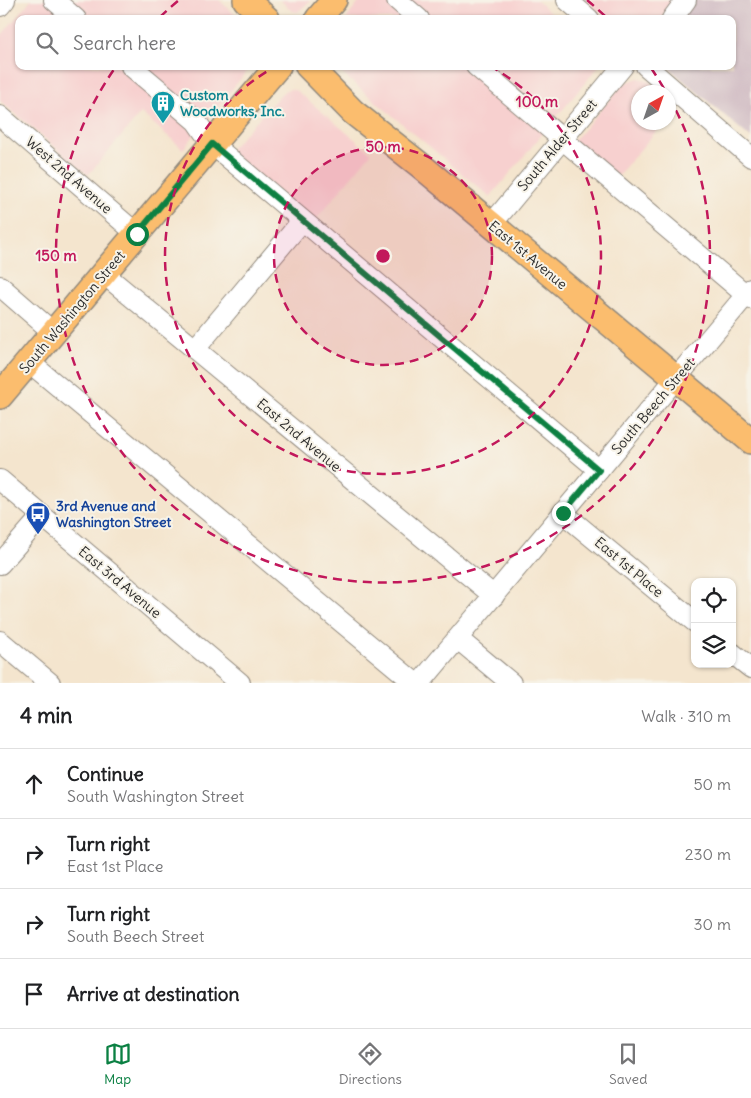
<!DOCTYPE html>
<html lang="en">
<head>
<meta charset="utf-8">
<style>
	body { margin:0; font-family:Delius,sans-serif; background:#f6f6f6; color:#202124 }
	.controls { position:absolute; right:15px; bottom:15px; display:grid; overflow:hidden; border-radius:10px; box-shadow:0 1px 4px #0004 }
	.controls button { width:45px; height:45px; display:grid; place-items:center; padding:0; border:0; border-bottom:1px solid #e0e0e0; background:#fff; color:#202124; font:25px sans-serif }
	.compass { position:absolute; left:631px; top:85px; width:45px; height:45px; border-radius:50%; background:#fff; box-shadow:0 1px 4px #0004; rotate:40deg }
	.stop { position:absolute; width:15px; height:15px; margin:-11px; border:4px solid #0b8043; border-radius:50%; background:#fff }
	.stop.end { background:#0b8043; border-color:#fff; box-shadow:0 1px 5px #0008 }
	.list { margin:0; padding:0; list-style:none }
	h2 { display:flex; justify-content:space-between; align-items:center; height:65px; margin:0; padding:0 20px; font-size:21px }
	h2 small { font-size:16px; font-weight:400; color:#757577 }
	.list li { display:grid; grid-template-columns:32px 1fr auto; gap:15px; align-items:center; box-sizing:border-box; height:70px; padding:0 20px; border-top:1px solid #e0e0e0 }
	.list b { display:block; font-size:19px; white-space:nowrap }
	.list p { margin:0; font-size:16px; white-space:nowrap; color:#757577 }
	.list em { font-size:16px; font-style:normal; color:#757577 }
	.icon { flex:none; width:28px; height:28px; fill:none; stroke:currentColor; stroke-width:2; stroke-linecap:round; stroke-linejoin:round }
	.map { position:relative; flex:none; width:751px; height:683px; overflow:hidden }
	.search { position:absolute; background:#fff; box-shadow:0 1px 4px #0004; left:15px; right:15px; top:15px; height:55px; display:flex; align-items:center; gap:12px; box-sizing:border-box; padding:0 18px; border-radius:10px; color:#757577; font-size:19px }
	.sheet { height:345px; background:#fff }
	nav { display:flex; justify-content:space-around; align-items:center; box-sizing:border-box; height:70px; border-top:1px solid #e0e0e0; background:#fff; font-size:14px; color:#757577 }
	nav a { display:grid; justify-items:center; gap:2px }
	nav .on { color:#0b8043 }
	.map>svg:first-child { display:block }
	.built { fill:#f7d0cf }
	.industrial { fill:#d2bec5 }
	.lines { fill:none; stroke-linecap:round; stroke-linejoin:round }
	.minor-casing { stroke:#90887c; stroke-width:22 }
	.major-casing { stroke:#90887c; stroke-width:28 }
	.minor { stroke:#fff; stroke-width:20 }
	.major { stroke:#fbbd6e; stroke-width:25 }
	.route { stroke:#0b8043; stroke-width:6 }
	.ring { fill:none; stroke:#c2185b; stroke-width:2.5; stroke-dasharray:9 6 }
	.labels { text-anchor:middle; stroke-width:4; stroke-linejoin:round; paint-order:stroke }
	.culture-label { font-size:14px; font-weight:bold; fill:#0d838f; stroke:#f7f3e8; text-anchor:start }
	.street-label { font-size:14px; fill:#2b2b2b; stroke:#f7f3e8 }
	.transit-label { font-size:14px; font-weight:bold; fill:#164399; stroke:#f7f3e8; text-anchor:start }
	.centre { fill:#c2185b; stroke:#f7f3e8; stroke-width:2.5 }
	.ring-label { font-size:15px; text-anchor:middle; font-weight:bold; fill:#c2185b; stroke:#f7f3e8; stroke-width:4; stroke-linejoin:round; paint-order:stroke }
</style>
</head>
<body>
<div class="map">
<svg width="751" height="683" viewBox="0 0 751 683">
	<rect width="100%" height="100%" fill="#f7f3e8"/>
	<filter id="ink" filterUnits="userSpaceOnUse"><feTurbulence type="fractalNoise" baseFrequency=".02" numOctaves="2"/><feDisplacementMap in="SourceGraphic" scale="10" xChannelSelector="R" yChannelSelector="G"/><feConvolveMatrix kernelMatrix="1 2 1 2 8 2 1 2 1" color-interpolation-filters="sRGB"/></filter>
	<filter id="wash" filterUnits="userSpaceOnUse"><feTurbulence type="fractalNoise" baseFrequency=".0096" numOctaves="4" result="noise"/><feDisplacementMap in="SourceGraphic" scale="20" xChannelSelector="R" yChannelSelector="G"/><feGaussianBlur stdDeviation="1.12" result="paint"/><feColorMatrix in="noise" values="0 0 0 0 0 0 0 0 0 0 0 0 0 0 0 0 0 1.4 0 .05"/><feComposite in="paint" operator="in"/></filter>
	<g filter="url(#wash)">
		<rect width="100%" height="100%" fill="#f4e5ce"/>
		<g class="built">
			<path d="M31 0H219L240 19H19V66H251L183 149 141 113 88 175 0 101V37Z"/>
			<path d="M280 0H311L298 12 292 11Z"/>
			<path d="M361 0H536L558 19H346Z"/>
			<path d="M585 0H674L660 19H607Z"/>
			<path d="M333 66H599L490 197Z"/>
			<path d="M638 78 647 80 664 92H638V122L663 123 616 178 573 142 623 84Z"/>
			<path d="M291 89 297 91 371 153 313 223 228 152 281 94 286 90Z"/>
		</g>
		<path class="industrial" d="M695 0H751V138L667 66H732V19H681Z"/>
	</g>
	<g filter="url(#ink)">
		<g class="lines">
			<defs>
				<g id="minor">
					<path d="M54 0 76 19"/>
					<path d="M397 0 419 19"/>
					<path d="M567 0 589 19"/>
					<path d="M0 6 5 0"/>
					<path d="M672 19 686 0"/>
					<path d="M131 66 196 121 212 144 599 470"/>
					<path d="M476 66 751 299"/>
					<path d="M646 66 751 157"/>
					<path d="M0 116 137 234"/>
					<path d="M491 225 623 66"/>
					<path d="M104 274 494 596"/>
					<path d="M0 286 54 333"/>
					<path d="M195 349 302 221"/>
					<path d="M29 362 415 683"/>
					<path d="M0 480 240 683"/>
					<path d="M563 513 695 622"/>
					<path d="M0 564 42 516"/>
					<path d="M458 639 511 683"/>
					<path d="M0 641 50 683"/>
					<path d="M732 653 751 668"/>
					<path d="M420 683 751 289"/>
				</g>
				<g id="major">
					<path d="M246 0 267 19"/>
					<path d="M318 19 334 0"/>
					<path d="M308 66 353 112 420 165 751 441"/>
					<path d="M0 396 278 66"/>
				</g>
			</defs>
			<use href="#minor" class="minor-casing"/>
			<use href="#major" class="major-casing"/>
			<use href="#minor" class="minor"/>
			<use href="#major" class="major"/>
		</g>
	</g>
	<g class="lines" filter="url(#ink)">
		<path class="route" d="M137 234 212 144 599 470 563 513"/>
	</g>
	<circle cx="383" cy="256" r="109" fill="#c2185b" fill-opacity=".12"/>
	<g class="ring">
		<circle cx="383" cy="256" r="109"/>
		<path d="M490 66A218 218 0 1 1 276 66"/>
		<path d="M160 17A327 327 0 0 1 179 0M587 0A327 327 0 0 1 606 17M651 68A327 327 0 0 1 666 92M669 97A327 327 0 1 1 115 68"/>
	</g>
	<defs>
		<symbol id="building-pin" viewBox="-11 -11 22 30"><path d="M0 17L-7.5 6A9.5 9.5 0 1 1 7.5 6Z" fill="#0f9aa8" stroke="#f7f3e8"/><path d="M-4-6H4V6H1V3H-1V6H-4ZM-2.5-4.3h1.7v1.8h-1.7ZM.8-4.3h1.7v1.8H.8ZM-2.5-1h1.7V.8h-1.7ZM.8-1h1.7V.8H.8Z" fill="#fff"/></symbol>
		<symbol id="bus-pin" viewBox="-11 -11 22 30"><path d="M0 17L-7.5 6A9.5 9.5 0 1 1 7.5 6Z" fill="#1a4fb4" stroke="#f7f3e8"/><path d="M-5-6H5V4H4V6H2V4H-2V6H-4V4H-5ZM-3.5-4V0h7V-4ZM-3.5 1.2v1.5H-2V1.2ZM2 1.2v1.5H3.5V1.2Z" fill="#fff"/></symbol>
	</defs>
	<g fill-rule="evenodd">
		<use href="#building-pin" x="149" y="89" width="28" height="38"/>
		<use href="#bus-pin" x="24" y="500" width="28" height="38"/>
	</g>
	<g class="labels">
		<g class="culture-label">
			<text x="180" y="100">Custom<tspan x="180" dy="16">Woodworks, Inc.</tspan></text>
		</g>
		<g class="street-label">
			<text transform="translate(557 145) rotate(-50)" y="5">South Alder Street</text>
			<text transform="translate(69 175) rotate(41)" y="5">West 2nd Avenue</text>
			<text transform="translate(528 255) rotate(40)" y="5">East 1st Avenue</text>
			<text transform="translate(72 312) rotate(-50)" y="5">South Washington Street</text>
			<text transform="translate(653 406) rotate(-50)" y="5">South Beech Street</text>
			<text transform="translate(299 435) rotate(40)" y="5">East 2nd Avenue</text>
			<text transform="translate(629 567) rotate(40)" y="5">East 1st Place</text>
			<text transform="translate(120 582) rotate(40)" y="5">East 3rd Avenue</text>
		</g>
		<g class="transit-label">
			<text x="56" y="511">3rd Avenue and<tspan x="56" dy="16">Washington Street</tspan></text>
		</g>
	</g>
	<circle cx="383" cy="256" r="8" class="centre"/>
	<g class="ring-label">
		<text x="537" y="107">100 m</text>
		<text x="383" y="152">50 m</text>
		<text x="56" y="261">150 m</text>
	</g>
</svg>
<div class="controls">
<button><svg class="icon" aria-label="locate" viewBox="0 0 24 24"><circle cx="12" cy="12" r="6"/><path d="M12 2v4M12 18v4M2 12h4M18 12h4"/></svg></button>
<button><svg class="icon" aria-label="layers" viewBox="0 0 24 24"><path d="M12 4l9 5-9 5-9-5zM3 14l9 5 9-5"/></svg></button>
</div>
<svg class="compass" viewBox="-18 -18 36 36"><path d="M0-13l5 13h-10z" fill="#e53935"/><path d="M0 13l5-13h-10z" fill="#757577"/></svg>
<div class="stop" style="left:137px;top:234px"></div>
<div class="stop end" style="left:563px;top:513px"></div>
<div class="search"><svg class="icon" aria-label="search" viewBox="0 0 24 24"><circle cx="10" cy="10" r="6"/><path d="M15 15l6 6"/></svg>Search here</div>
</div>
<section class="sheet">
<h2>4 min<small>Walk · 310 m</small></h2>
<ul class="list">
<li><svg class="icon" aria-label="ahead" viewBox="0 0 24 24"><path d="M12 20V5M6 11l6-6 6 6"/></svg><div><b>Continue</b><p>South Washington Street</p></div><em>50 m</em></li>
<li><svg class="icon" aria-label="right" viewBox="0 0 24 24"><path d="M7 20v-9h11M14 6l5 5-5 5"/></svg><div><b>Turn right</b><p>East 1st Place</p></div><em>230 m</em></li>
<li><svg class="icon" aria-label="right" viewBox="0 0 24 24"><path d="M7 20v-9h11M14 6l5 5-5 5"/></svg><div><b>Turn right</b><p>South Beech Street</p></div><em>30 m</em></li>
<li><svg class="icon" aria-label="arrive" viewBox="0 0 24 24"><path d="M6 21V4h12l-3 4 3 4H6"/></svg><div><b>Arrive at destination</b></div></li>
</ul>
</section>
<nav>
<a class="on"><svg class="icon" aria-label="map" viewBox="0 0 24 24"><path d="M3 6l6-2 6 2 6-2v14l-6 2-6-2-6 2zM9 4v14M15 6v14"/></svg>Map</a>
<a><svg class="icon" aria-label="directions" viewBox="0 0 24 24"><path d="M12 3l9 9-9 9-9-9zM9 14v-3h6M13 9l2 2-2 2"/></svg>Directions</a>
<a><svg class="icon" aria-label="saved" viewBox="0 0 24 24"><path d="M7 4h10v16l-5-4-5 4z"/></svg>Saved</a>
</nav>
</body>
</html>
